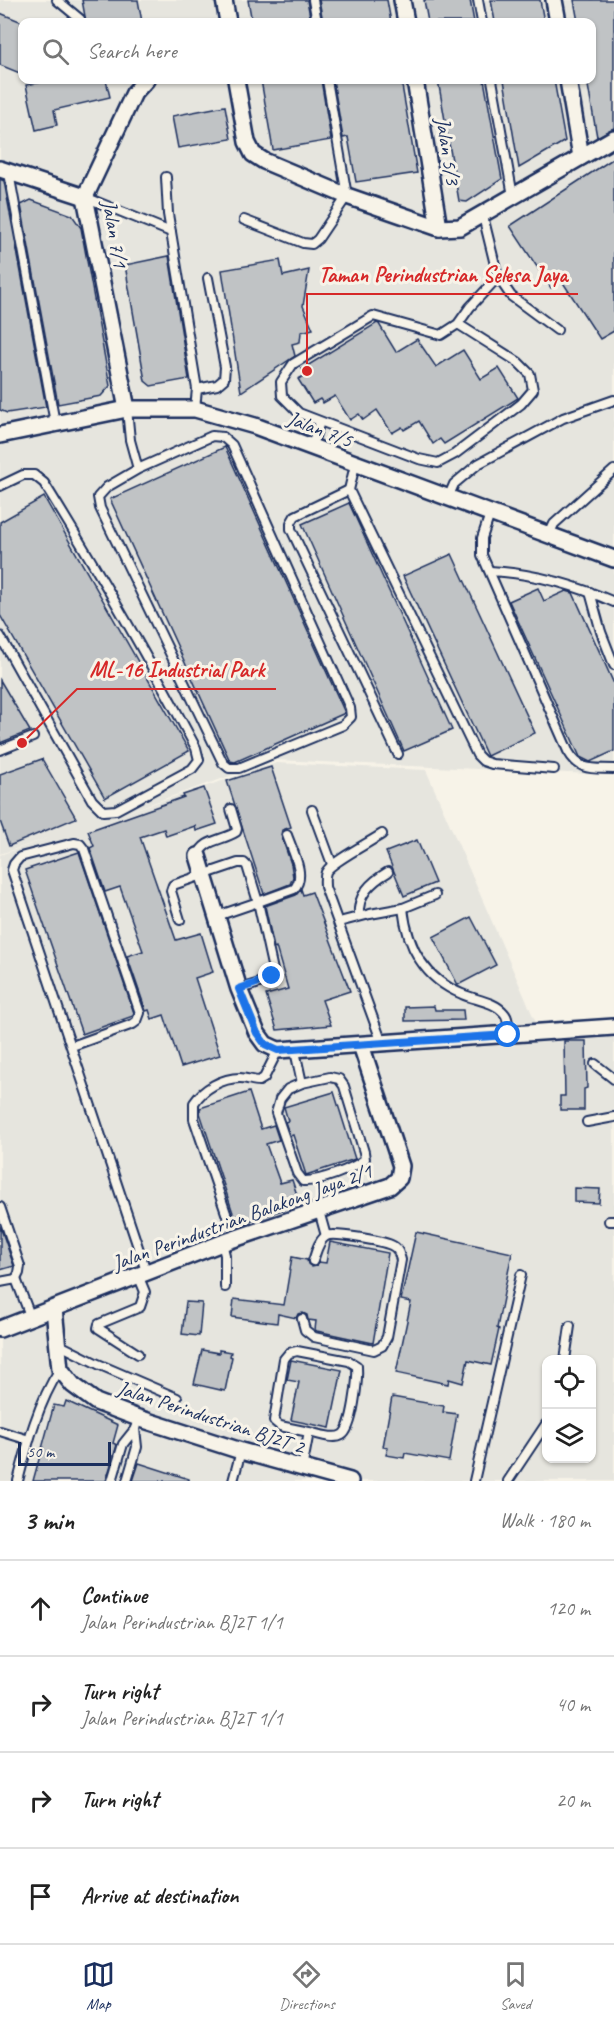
<!DOCTYPE html>
<html lang="en">
<head>
<meta charset="utf-8">
<style>
	body { margin:0; font-family:Caveat,sans-serif; background:#f6f6f6; color:#222 }
	.controls { position:absolute; right:18px; bottom:18px; display:grid; overflow:hidden; border-radius:12px; box-shadow:0 2px 4px #0004 }
	.controls button { width:54px; height:54px; display:grid; place-items:center; padding:0; border:0; border-bottom:2px solid #e0e0e0; background:#fff; color:#222; font:30px sans-serif }
	.scale { position:absolute; left:18px; bottom:15px; width:93px; box-sizing:border-box; padding-left:6px; border:3px solid #1b2f5e; border-top:0; font-size:16px; line-height:21px; white-space:nowrap; color:#1b2f5e; -webkit-text-stroke:4px #f7f3e8; paint-order:stroke }
	.stop { position:absolute; width:18px; height:18px; margin:-14px; border:4px solid #1a73e8; border-radius:50%; background:#fff }
	.stop.end { background:#1a73e8; border-color:#fff; box-shadow:0 2px 6px #0008 }
	.list { margin:0; padding:0; list-style:none }
	h2 { display:flex; justify-content:space-between; align-items:center; height:78px; margin:0; padding:0 24px; font-size:26px }
	h2 small { font-size:20px; font-weight:400; color:#767676 }
	.list li { display:grid; grid-template-columns:39px 1fr auto; gap:18px; align-items:center; box-sizing:border-box; height:96px; padding:0 24px; border-top:2px solid #e0e0e0 }
	.list b { display:block; font-size:22px; white-space:nowrap }
	.list p { margin:0; font-size:20px; white-space:nowrap; color:#767676 }
	.list em { font-size:20px; font-style:normal; color:#767676 }
	.icon { flex:none; width:33px; height:33px; fill:none; stroke:currentColor; stroke-width:2; stroke-linecap:round; stroke-linejoin:round }
	.map { position:relative; flex:none; width:614px; height:1481px; overflow:hidden }
	.search { position:absolute; background:#fff; box-shadow:0 2px 4px #0004; left:18px; right:18px; top:18px; height:66px; display:flex; align-items:center; gap:15px; box-sizing:border-box; padding:0 21px; border-radius:12px; color:#767676; font-size:22px }
	.sheet { height:462px; background:#fff }
	nav { display:flex; justify-content:space-around; align-items:center; box-sizing:border-box; height:84px; border-top:2px solid #e0e0e0; background:#fff; font-size:16px; color:#767676 }
	nav a { display:grid; justify-items:center; gap:3px }
	nav .on { color:#1b2f5e }
	.map>svg:first-child { display:block }
	.built { fill:#e6e5de; fill-rule:evenodd }
	.building { fill:#c0c3c5; stroke:#1b2f5e; stroke-width:1.5 }
	.lines { fill:none; stroke-linecap:round; stroke-linejoin:round }
	.service-casing { stroke:#1b2f5e; stroke-width:12 }
	.minor-casing { stroke:#1b2f5e; stroke-width:20 }
	.service { stroke:#f7f3e8; stroke-width:8 }
	.minor { stroke:#f7f3e8; stroke-width:15 }
	.route { stroke:#1a73e8; stroke-width:8 }
	.labels { text-anchor:middle; stroke-width:6; stroke-linejoin:round; paint-order:stroke }
	.street-label { font-size:21px; fill:#1b2f5e; stroke:#f7f3e8 }
	.leader { fill:none; stroke:#d62828; stroke-width:2 }
	.callout-dot { fill:#d62828; stroke:#f7f3e8; stroke-width:2 }
	.callout-label { font-size:22px; text-anchor:middle; font-weight:bold; fill:#d62828; stroke:#f7f3e8; stroke-width:6; stroke-linejoin:round; paint-order:stroke }
</style>
</head>
<body>
<div class="map">
<svg width="614" height="1481" viewBox="0 0 614 1481">
	<rect width="100%" height="100%" fill="#f7f3e8"/>
	<filter id="ink" filterUnits="userSpaceOnUse"><feTurbulence type="fractalNoise" baseFrequency=".0167" numOctaves="2"/><feDisplacementMap in="SourceGraphic" scale="12" xChannelSelector="R" yChannelSelector="G"/><feConvolveMatrix kernelMatrix="1 2 1 2 8 2 1 2 1" color-interpolation-filters="sRGB"/></filter>
	<g filter="url(#ink)">
		<path class="built" d="M0 0H614V775L276 760 118 815 277 763 426 770 536 1023 614 1019V1481H0V855L51 837 0 854ZM22 22H592V80H22ZM546 1360H592V1458H546Z"/>
		<g class="building">
			<path d="M82 0H138L142 22H86Z"/>
			<path d="M248 0H307L311 22H252Z"/>
			<path d="M319 0H387L391 22H323Z"/>
			<path d="M424 0H470L474 22H428Z"/>
			<path d="M491 0H540L544 22H495Z"/>
			<path d="M574 0H614V128L597 137 587 80H591V22H578Z"/>
			<path d="M0 13 22 22V74L0 65Z"/>
			<path d="M53 80H106L110 97 54 110 57 125 36 130 26 85Z"/>
			<path d="M261 80H321L331 140 273 150Z"/>
			<path d="M333 80H401L417 173 356 182 348 137 343 138Z"/>
			<path d="M438 80H484L502 179 467 202 459 201Z"/>
			<path d="M504 80H554L565 141 519 168Z"/>
			<path d="M225 106 231 139 178 148 172 116Z"/>
			<path d="M614 158V331L600 339 562 281 551 288 510 226Z"/>
			<path d="M0 179 4 181 46 407 7 413 0 410Z"/>
			<path d="M31 200 72 215 81 228 110 386 101 396 58 404 21 205Z"/>
			<path d="M169 256 189 379 151 386 145 381 125 265Z"/>
			<path d="M280 260 283 276 309 270 303 306 313 329 301 332 300 342 292 344 295 356 241 392 222 270Z"/>
			<path d="M377 323 379 324 396 352 417 339 436 367 463 350 481 379 499 368 518 398 444 444 440 439 433 444 419 421 404 430 402 427 392 433 377 410 363 420 359 414 350 420 335 396 323 403 320 399 313 403 298 379 306 375 302 369Z"/>
			<path d="M225 447 345 713 235 762 230 761 110 499Z"/>
			<path d="M44 497 189 751 105 798 0 615V522Z"/>
			<path d="M349 503 452 730 404 751 302 524Z"/>
			<path d="M452 554 535 733 487 756 403 576Z"/>
			<path d="M538 588 544 601 566 591 573 593 614 684V751L590 762 580 757 509 601Z"/>
			<path d="M0 680 30 731 0 743Z"/>
			<path d="M42 759 76 818 9 846 0 821V774Z"/>
			<path d="M271 767 291 827 282 830 281 835 291 864 293 877 290 884 264 894 227 781Z"/>
			<path d="M204 788 217 824 196 831 195 826 166 836 164 829 140 837 176 940 201 933 213 972 195 978 220 1055 181 1067 164 1015 152 1019 149 1010 146 1011 127 956 143 951 120 887 105 892 90 848 94 846 88 831 184 797 183 795Z"/>
			<path d="M417 840 435 883 404 896 386 852Z"/>
			<path d="M79 852 134 1013 133 1016 82 1034 25 870Z"/>
			<path d="M301 889 303 895 312 892 350 991 322 1000 331 1025 277 1030 266 995 288 989 276 947 274 948 265 906 296 895Z"/>
			<path d="M471 917 496 965 458 985 433 937Z"/>
			<path d="M434 1006 435 1010H463L464 1020 405 1021V1007Z"/>
			<path d="M564 1041H586L587 1088 584 1089V1110H560V1096H565Z"/>
			<path d="M249 1092 261 1129 274 1125 279 1140 266 1144 280 1183 292 1180 300 1204 237 1225 200 1113V1108Z"/>
			<path d="M334 1092 355 1159 306 1175 293 1135 290 1136 285 1122 288 1121 284 1107Z"/>
			<path d="M574 1188 600 1189 599 1203 574 1202Z"/>
			<path d="M0 1226 14 1266 0 1270Z"/>
			<path d="M416 1232 512 1253 497 1328 499 1329 491 1365 468 1360 463 1383 449 1379 448 1384 396 1373 411 1302 401 1300Z"/>
			<path d="M330 1242 388 1253 373 1343 317 1331 315 1330 316 1321 308 1320 307 1315 303 1313 298 1314 296 1318 278 1314 277 1323 232 1317 234 1299 284 1305 292 1257 307 1260 308 1264 312 1267 316 1266 319 1262 326 1263Z"/>
			<path d="M186 1302 202 1303 199 1336 182 1334Z"/>
			<path d="M202 1350 219 1353V1350L231 1352 230 1356 232 1357 225 1391 194 1384Z"/>
			<path d="M291 1360 342 1370 330 1428 291 1420 299 1382 287 1380Z"/>
			<path d="M392 1397 444 1406 443 1412 457 1414 449 1461 405 1453 404 1458 386 1455 388 1448 383 1447Z"/>
			<path d="M66 1401 118 1425 113 1443 117 1445 106 1481H33L54 1405 64 1407Z"/>
			<path d="M139 1463 189 1479V1481H133Z"/>
		</g>
		<g class="lines">
			<defs>
				<g id="service">
					<path d="M57 0 80 19"/>
					<path d="M313 0 317 22"/>
					<path d="M478 0 482 22"/>
					<path d="M492 80 513 196"/>
					<path d="M9 173 55 423"/>
					<path d="M166 177 168 214 171 232"/>
					<path d="M85 197 171 232 197 389 195 409"/>
					<path d="M483 216 498 277 511 296 557 330"/>
					<path d="M244 220 303 243 312 244 318 239 347 196 327 80"/>
					<path d="M458 324 441 335 373 316 293 364 281 382 282 396 299 413 419 459 438 463 455 454 521 404 533 390 530 374 518 362 458 324 470 307 498 277"/>
					<path d="M197 389 217 385 224 379 225 367 208 278"/>
					<path d="M127 409 130 440 138 469 107 487 98 497 100 508 223 763 229 768H239L343 725 351 717 350 708 232 445 223 437 212 436 138 469"/>
					<path d="M311 448 320 422"/>
					<path d="M355 465 349 490 477 755 483 761 492 764 554 769"/>
					<path d="M0 486 23 475H34L44 483C98 570 148 658 196 748L199 760 192 769 116 810 103 811 92 800 0 636"/>
					<path d="M349 490 295 516 291 523V529L398 754"/>
					<path d="M448 498 454 484 478 464 563 418 614 400"/>
					<path d="M490 514 482 538V555L568 751C580 772 592 768 614 769"/>
					<path d="M549 535 554 524 614 470"/>
					<path d="M490 571C533 573 575 585 614 602"/>
					<path d="M590 592 601 632 614 665"/>
					<path d="M0 750 33 737"/>
					<path d="M312 810 332 864"/>
					<path d="M382 834C370 842 330 863 326 872 324 877 325 882 325 887L382 1043"/>
					<path d="M198 856C204 839 222 841 236 832L237 829 231 809"/>
					<path d="M403 908C407 946 424 979 462 994 475 1000 494 1001 504 1013 509 1018 508 1027 508 1035"/>
					<path d="M217 916 258 902 273 970C270 983 251 985 239 989"/>
					<path d="M359 916C357 895 371 882 388 872"/>
					<path d="M180 920 171 891 173 885 238 863H244L247 866 258 902 294 889C307 876 292 850 287 835"/>
					<path d="M339 922 370 914 403 908 435 895"/>
					<path d="M72 1046 133 1024 137 1021 140 1013 84 849 80 844 74 843 20 857 14 864 12 870 146 1271"/>
					<path d="M295 1051 302 1083"/>
					<path d="M595 1064 614 1079"/>
					<path d="M330 1077 339 1079 344 1086 364 1152 365 1159C353 1169 318 1182 303 1181L297 1173 276 1113 280 1099 288 1089 302 1083Z"/>
					<path d="M587 1122 614 1117"/>
					<path d="M0 1207 20 1266 19 1273 16 1279"/>
					<path d="M319 1211 326 1236"/>
					<path d="M228 1219 194 1119V1103C203 1089 222 1078 240 1078 246 1078 253 1081 259 1081L264 1078 278 1050"/>
					<path d="M609 1221H614"/>
					<path d="M222 1243 225 1255V1287"/>
					<path d="M138 1275 145 1292 140 1307 99 1324 98 1328 138 1354"/>
					<path d="M0 1282 16 1279 31 1318"/>
					<path d="M302 1319 305 1330 314 1337 374 1350 382 1346 387 1337 401 1260C399 1253 398 1248 391 1245 382 1241 334 1232 326 1236 318 1241 316 1253 313 1261"/>
					<path d="M58 1344 98 1364 177 1398"/>
					<path d="M565 1360 570 1326"/>
					<path d="M0 1431 29 1440"/>
					<path d="M302 1469 309 1432C318 1434 334 1440 342 1435 353 1429 358 1378 357 1366L349 1361 297 1351 289 1353 284 1359 274 1421 280 1426 309 1432"/>
					<path d="M18 1481C28 1442 38 1403 60 1369"/>
					<path d="M112 1481 123 1444 135 1429 138 1418"/>
					<path d="M127 1481 137 1447 135 1429"/>
					<path d="M233 1481 241 1451"/>
					<path d="M474 1481 521 1275"/>
					<path d="M508 1481 546 1424"/>
				</g>
				<g id="minor">
					<path d="M224 0 228 22"/>
					<path d="M402 0 406 22"/>
					<path d="M554 0 558 22"/>
					<path d="M236 80 247 142 253 154 264 161 347 196 439 228 460 227 614 138"/>
					<path d="M415 80 439 228"/>
					<path d="M568 80 581 157"/>
					<path d="M0 169 85 197"/>
					<path d="M127 409 85 197 134 93 146 80"/>
					<path d="M0 435 127 409H195L255 426 614 559"/>
					<path d="M198 856 239 989 257 1033 265 1044 278 1050 614 1027"/>
					<path d="M54 1309 60 1369 73 1385 96 1402 138 1418 241 1451 350 1481"/>
					<path d="M0 1329 222 1243 390 1186 399 1178 401 1166 361 1045"/>
				</g>
			</defs>
			<use href="#service" class="service-casing"/>
			<use href="#minor" class="minor-casing"/>
			<use href="#service" class="service"/>
			<use href="#minor" class="minor"/>
		</g>
	</g>
	<g class="lines" filter="url(#ink)">
		<path class="route" d="M272 976 268 979 239 989 257 1033 265 1044 278 1050 508 1035"/>
	</g>
	<g class="labels">
		<g class="street-label">
			<text transform="translate(448 151) rotate(81)" y="7">Jalan 5/3</text>
			<text transform="translate(115 234) rotate(80)" y="7">Jalan 7/1</text>
			<text transform="translate(320 429) rotate(21)" y="7">Jalan 7/5</text>
			<text transform="translate(242 1217) rotate(-20)" y="7">Jalan Perindustrian Balakong Jaya 2/1</text>
			<text transform="translate(211 1417) rotate(18)" y="7">Jalan Perindustrian BJ2T 2</text>
		</g>
	</g>
	<path class="leader" d="M307 371L307 294H578M22 743L77 689H276"/>
	<g class="callout-dot">
		<circle cx="307" cy="371" r="6"/>
		<circle cx="22" cy="743" r="6"/>
	</g>
	<g class="callout-label">
		<text x="443" y="282">Taman Perindustrian Selesa Jaya</text>
		<text x="177" y="677">ML-16 Industrial Park</text>
	</g>
</svg>
<div class="controls">
<button><svg class="icon" aria-label="locate" viewBox="0 0 24 24"><circle cx="12" cy="12" r="6"/><path d="M12 2v4M12 18v4M2 12h4M18 12h4"/></svg></button>
<button><svg class="icon" aria-label="layers" viewBox="0 0 24 24"><path d="M12 4l9 5-9 5-9-5zM3 14l9 5 9-5"/></svg></button>
</div>
<div class="scale">50 m</div>
<div class="stop" style="left:508px;top:1035px"></div>
<div class="stop end" style="left:272px;top:976px"></div>
<div class="search"><svg class="icon" aria-label="search" viewBox="0 0 24 24"><circle cx="10" cy="10" r="6"/><path d="M15 15l6 6"/></svg>Search here</div>
</div>
<section class="sheet">
<h2>3 min<small>Walk · 180 m</small></h2>
<ul class="list">
<li><svg class="icon" aria-label="ahead" viewBox="0 0 24 24"><path d="M12 20V5M6 11l6-6 6 6"/></svg><div><b>Continue</b><p>Jalan Perindustrian BJ2T 1/1</p></div><em>120 m</em></li>
<li><svg class="icon" aria-label="right" viewBox="0 0 24 24"><path d="M7 20v-9h11M14 6l5 5-5 5"/></svg><div><b>Turn right</b><p>Jalan Perindustrian BJ2T 1/1</p></div><em>40 m</em></li>
<li><svg class="icon" aria-label="right" viewBox="0 0 24 24"><path d="M7 20v-9h11M14 6l5 5-5 5"/></svg><div><b>Turn right</b></div><em>20 m</em></li>
<li><svg class="icon" aria-label="arrive" viewBox="0 0 24 24"><path d="M6 21V4h12l-3 4 3 4H6"/></svg><div><b>Arrive at destination</b></div></li>
</ul>
</section>
<nav>
<a class="on"><svg class="icon" aria-label="map" viewBox="0 0 24 24"><path d="M3 6l6-2 6 2 6-2v14l-6 2-6-2-6 2zM9 4v14M15 6v14"/></svg>Map</a>
<a><svg class="icon" aria-label="directions" viewBox="0 0 24 24"><path d="M12 3l9 9-9 9-9-9zM9 14v-3h6M13 9l2 2-2 2"/></svg>Directions</a>
<a><svg class="icon" aria-label="saved" viewBox="0 0 24 24"><path d="M7 4h10v16l-5-4-5 4z"/></svg>Saved</a>
</nav>
</body>
</html>
